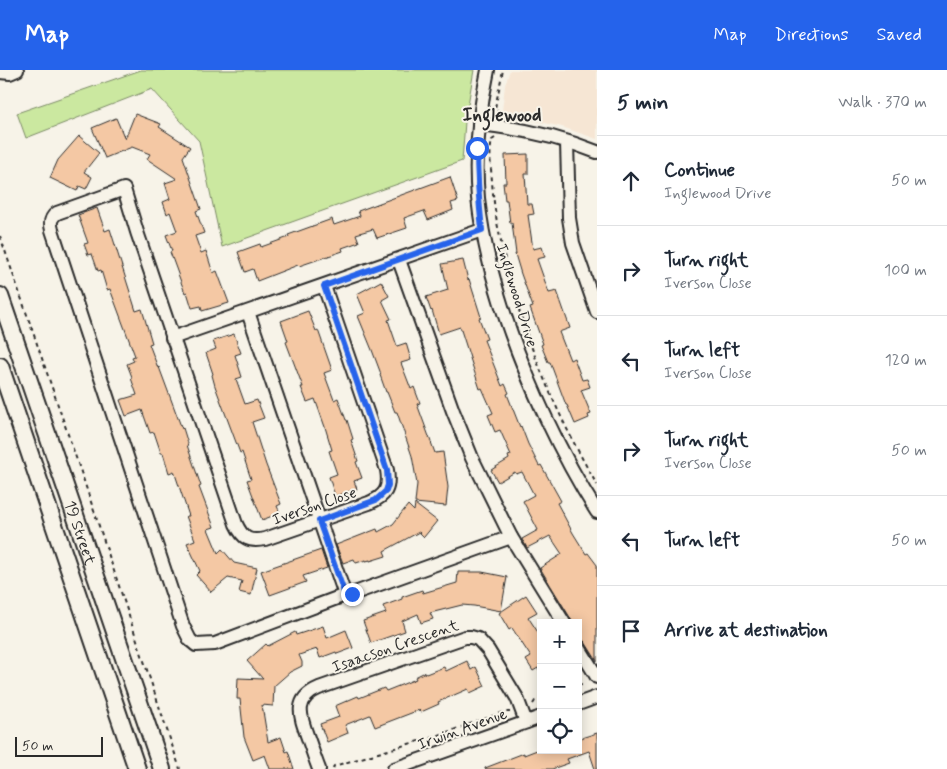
<!DOCTYPE html>
<html lang="en">
<head>
<meta charset="utf-8">
<style>
	body { margin:0; font-family:Mynerve,sans-serif; background:#f2f2f3; color:#1f2937 }
	.controls { position:absolute; right:15px; bottom:15px; display:grid; overflow:hidden; border-radius:0px; box-shadow:0 2px 12px #0003 }
	.controls button { width:45px; height:45px; display:grid; place-items:center; padding:0; border:0; border-bottom:1px solid #e0e1e3; background:#fff; color:#1f2937; font:25px sans-serif }
	.scale { position:absolute; left:15px; bottom:12px; width:88px; box-sizing:border-box; padding-left:5px; border:2px solid #2b2b2b; border-top:0; font-size:14px; line-height:18px; white-space:nowrap; color:#2b2b2b; -webkit-text-stroke:4px #f7f3e8; paint-order:stroke }
	.stop { position:absolute; width:15px; height:15px; margin:-11px; border:4px solid #2563eb; border-radius:50%; background:#fff }
	.stop.end { background:#2563eb; border-color:#fff; box-shadow:0 1px 5px #0008 }
	.list { margin:0; padding:0; list-style:none }
	h2 { display:flex; justify-content:space-between; align-items:center; height:65px; margin:0; padding:0 20px; font-size:21px }
	h2 small { font-size:16px; font-weight:400; color:#747a83 }
	.list li { display:grid; grid-template-columns:32px 1fr auto; gap:15px; align-items:center; box-sizing:border-box; height:90px; padding:0 20px; border-top:1px solid #e0e1e3 }
	.list b { display:block; font-size:19px; white-space:nowrap }
	.list p { margin:0; font-size:16px; white-space:nowrap; color:#747a83 }
	.list em { font-size:16px; font-style:normal; color:#747a83 }
	.icon { flex:none; width:28px; height:28px; fill:none; stroke:currentColor; stroke-width:2; stroke-linecap:round; stroke-linejoin:round }
	.map { position:relative; flex:none; width:597px; height:699px; overflow:hidden }
	header { display:flex; align-items:center; gap:30px; box-sizing:border-box; height:70px; padding:0 25px; background:#2563eb; color:#fff }
	header strong { font-size:24px }
	nav { display:flex; gap:28px; margin-inline-start:auto; font-size:18px }
	main { display:flex }
	aside { flex:1; background:#fff }
	.map>svg:first-child { display:block }
	.built { fill:#f6e6d4 }
	.green { fill:#cbe8a0; stroke:#7b8a66 }
	.building { fill:#f4c8a4; stroke:#2b2b2b }
	.lines { fill:none; stroke-linecap:round; stroke-linejoin:round }
	.minor-casing { stroke:#2b2b2b; stroke-width:16 }
	.major-casing { stroke:#2b2b2b; stroke-width:20 }
	.path { stroke:#2b2b2b; stroke-width:2; stroke-dasharray:4 4; stroke-linecap:butt }
	.minor { stroke:#f7f3e8; stroke-width:12 }
	.major { stroke:#f7f3e8; stroke-width:16 }
	.route { stroke:#2563eb; stroke-width:6 }
	.labels { text-anchor:middle; stroke-width:4; stroke-linejoin:round; paint-order:stroke }
	.street-label { font-size:16px; fill:#2b2b2b; stroke:#f7f3e8 }
	.quarter-label { font-size:19px; font-weight:bold; fill:#2b2b2b; stroke:#f7f3e8 }
</style>
</head>
<body>
<header>
<strong>Map</strong>
<nav><a>Map</a><a>Directions</a><a>Saved</a></nav>
</header>
<main>
<div class="map">
<svg width="597" height="699" viewBox="0 0 597 699">
	<rect width="100%" height="100%" fill="#f7f3e8"/>
	<filter id="ink" filterUnits="userSpaceOnUse"><feTurbulence type="fractalNoise" baseFrequency=".02" numOctaves="2"/><feDisplacementMap in="SourceGraphic" scale="10" xChannelSelector="R" yChannelSelector="G"/><feConvolveMatrix kernelMatrix="1 2 1 2 8 2 1 2 1" color-interpolation-filters="sRGB"/></filter>
	<g filter="url(#ink)">
		<path class="built" d="M510 0H597V69L562 57 506 44 502 41 505 15Z"/>
		<path class="green" d="M141 0H474L465 52 462 91 222 177 199 71 152 19 26 68 17 43Z"/>
		<g class="building">
			<path d="M135 44 161 54 159 57 190 77 183 87 201 139 196 141 204 163 195 166 201 183 206 181 213 203 217 201 229 233 202 241 201 236 192 238 187 222 185 223 170 182 172 181 166 165 177 161 170 142 167 144 163 132 170 129 165 113 177 109 147 89 150 84 132 77 105 88 92 58 116 48 125 69Z"/>
			<path d="M79 66 99 83 84 102 92 107 86 119 79 116 77 121 50 108 58 90Z"/>
			<path d="M528 84V104H525L527 134H532L534 144 528 145 533 179 542 177 545 187 537 189 549 223 557 221 570 258 559 262 570 290 574 288 582 310 587 309 590 317 581 320 591 344 588 345 589 348 575 354 567 335H566L550 292H548L541 275 543 274 530 238 533 237 521 204 515 184H516L512 153H510L507 130H505L503 113H506L505 85Z"/>
			<path d="M450 107 458 131 451 133 453 140 428 150 424 141 404 148 407 158 377 168 373 159 356 164 359 172 342 178 343 181 299 196 298 195 257 211 253 199 245 202 238 182 260 174 261 177 289 167 288 165 332 149 334 155 360 146 358 141Z"/>
			<path d="M97 138 105 161 110 159 136 241 142 239 152 273 149 274 158 298 159 297 182 359 183 358 188 374 187 375 201 416 199 417 214 457 208 459 218 483 222 479 234 493 257 498 251 525 239 522 242 511 228 508 211 522 196 505 200 501 187 473 195 470 186 446H189L174 401 169 403 163 383H161L154 362 150 363 142 340 126 346 120 330 137 325 131 308 132 307 127 294 134 291 132 287 135 286 110 219 107 220 101 200 98 201 92 184 88 185 84 174 88 173 78 145Z"/>
			<path d="M463 190 468 210 469 209 481 247 479 248 487 269 484 270 502 316 505 314 509 323 507 324 520 357 521 356 528 374 539 396 541 395 561 431 557 433 573 463 586 484 588 483 597 495V591L585 572 582 569 578 568V553H572L571 549 540 498 562 484 550 466 527 478 522 469 538 460 523 431 534 425 522 402 516 404 515 402 498 412 491 400 509 389 508 386 511 385 500 360 495 362 488 345 493 343 482 318 480 319 460 257 439 264 432 240 431 241 426 227 448 220 442 194Z"/>
			<path d="M381 211 389 226 382 230 391 249 388 250 397 276 406 273 411 290 401 293 411 319 414 317 420 333 417 334 435 383 443 382 448 417 446 436 415 433 417 414 412 386 397 342H395L387 322H386L380 305 381 304 372 280 358 246 365 243 357 224Z"/>
			<path d="M308 241 316 261 318 260 332 300 324 303 334 330 338 328 346 350H347L353 369 351 370 358 391 356 392 362 408 354 411 357 419 335 426 329 407 337 404 329 381 332 380 325 357 315 329 307 332 301 317H303L286 272 288 271 281 251Z"/>
			<path d="M234 264 241 283 235 285 242 307 236 309 245 334 257 330 264 348 252 352 266 395 281 434 277 436 280 443 262 450 247 410 251 409 242 382 240 383 215 316 212 305 213 304 206 283 216 279 213 271Z"/>
			<path d="M415 434 437 451 424 467 419 462 384 481 386 486 370 491V490L366 491V490L356 493 354 489 343 493 336 475 377 459 378 462 393 454 408 435 414 441Z"/>
			<path d="M321 480 327 498 303 506 306 512 270 525 261 501Z"/>
			<path d="M458 502H482L507 507 501 541 474 536 462 535 430 543 433 549 421 553 418 544 402 551 405 561 371 573 363 551 386 543 383 536 402 529V527L422 520 423 523 457 513Z"/>
			<path d="M526 525 537 542 528 547 541 567V603L538 598 533 601 526 590 531 587 512 558 509 560 499 543Z"/>
			<path d="M323 556 327 568 346 560 353 578 337 584 336 582 320 588 317 579 299 585 302 592V596L290 602 274 616 273 636 262 635 268 672 281 667 286 682 288 681 294 699H270L265 685 253 690 244 667 240 629H237L238 608 263 609 247 591 266 574 268 576 295 562 296 565Z"/>
			<path d="M467 591 471 600 476 597 485 616 470 623 468 619 438 632 439 634 421 642 419 640 375 657 370 645 345 655 348 663 327 672 320 654 339 647 335 636 358 626 359 628 384 618 386 621 416 609 415 607 425 602 426 604 444 597 446 601Z"/>
			<path d="M597 663V699H595L589 681 567 689 569 693 552 699H485V698L524 683V685L537 680H578V669Z"/>
		</g>
		<g class="lines">
			<defs>
				<g id="minor">
					<path d="M488 0C479 42 474 85 478 128 486 204 514 279 546 348 561 380 578 412 597 442"/>
					<path d="M0 2 10 3 17 0"/>
					<path d="M479 54C519 58 560 67 597 82"/>
					<path d="M567 72 569 148 573 173 597 242"/>
					<path d="M399 190 453 341 472 388 511 467 564 553"/>
					<path d="M324 216 387 400C390 418 386 426 369 433L265 469C249 472 243 469 236 454L137 162 124 119 57 143C50 148 50 153 52 160L183 556 190 570 196 575 215 574 345 525 352 524 511 467"/>
					<path d="M248 242 345 525"/>
					<path d="M172 268 482 160"/>
					<path d="M578 576 597 607"/>
					<path d="M578 634 597 627"/>
					<path d="M319 699C315 689 312 679 308 668 300 646 293 629 319 618L465 567H471L478 569 488 580 517 628 526 652"/>
					<path d="M394 699 541 647"/>
				</g>
				<g id="major">
					<path id="s1" d="M0 226 162 699"/>
					<path d="M0 296 137 699"/>
				</g>
			</defs>
			<use href="#minor" class="minor-casing"/>
			<use href="#major" class="major-casing"/>
			<g class="path">
				<path d="M500 43 495 38 503 0"/>
				<path d="M495 68 492 70C489 83 491 98 492 111 494 144 501 174 509 205 528 279 559 349 597 415"/>
				<path d="M0 166 83 408 180 699"/>
				<path d="M578 615 585 613"/>
				<path d="M533 634 535 631 541 629"/>
				<path d="M333 699 334 696 439 665 504 642H510"/>
			</g>
			<use href="#minor" class="minor"/>
			<use href="#major" class="major"/>
		</g>
	</g>
	<g class="lines" filter="url(#ink)">
		<path class="route" d="M352 524 345 525 319 451 376 430 386 421 388 415 387 400 324 216 482 160C479 132 477 106 477 78"/>
	</g>
	<g class="labels">
		<g class="street-label">
			<text transform="translate(518 225) rotate(73)" y="6">Inglewood Drive</text>
			<text transform="translate(314 435) rotate(-19)" y="6">Iverson Close</text>
			<text dy="6" stroke="none"><textPath href="#s1" startOffset="250">19 Street</textPath></text>
			<text transform="translate(395 575) rotate(-19)" y="6">Isaacson Crescent</text>
			<text transform="translate(462 658) rotate(-20)" y="6">Irwin Avenue</text>
		</g>
		<g class="quarter-label">
			<text x="502" y="51">Inglewood</text>
		</g>
	</g>
</svg>
<div class="controls">
<button>+</button>
<button>−</button>
<button><svg class="icon" aria-label="locate" viewBox="0 0 24 24"><circle cx="12" cy="12" r="6"/><path d="M12 2v4M12 18v4M2 12h4M18 12h4"/></svg></button>
</div>
<div class="scale">50 m</div>
<div class="stop" style="left:477px;top:78px"></div>
<div class="stop end" style="left:352px;top:524px"></div>
</div>
<aside>
<h2>5 min<small>Walk · 370 m</small></h2>
<ul class="list">
<li><svg class="icon" aria-label="ahead" viewBox="0 0 24 24"><path d="M12 20V5M6 11l6-6 6 6"/></svg><div><b>Continue</b><p>Inglewood Drive</p></div><em>50 m</em></li>
<li><svg class="icon" aria-label="right" viewBox="0 0 24 24"><path d="M7 20v-9h11M14 6l5 5-5 5"/></svg><div><b>Turn right</b><p>Iverson Close</p></div><em>100 m</em></li>
<li><svg class="icon" aria-label="left" viewBox="0 0 24 24"><path d="M17 20v-9H6M10 6l-5 5 5 5"/></svg><div><b>Turn left</b><p>Iverson Close</p></div><em>120 m</em></li>
<li><svg class="icon" aria-label="right" viewBox="0 0 24 24"><path d="M7 20v-9h11M14 6l5 5-5 5"/></svg><div><b>Turn right</b><p>Iverson Close</p></div><em>50 m</em></li>
<li><svg class="icon" aria-label="left" viewBox="0 0 24 24"><path d="M17 20v-9H6M10 6l-5 5 5 5"/></svg><div><b>Turn left</b></div><em>50 m</em></li>
<li><svg class="icon" aria-label="arrive" viewBox="0 0 24 24"><path d="M6 21V4h12l-3 4 3 4H6"/></svg><div><b>Arrive at destination</b></div></li>
</ul>
</aside>
</main>
</body>
</html>
